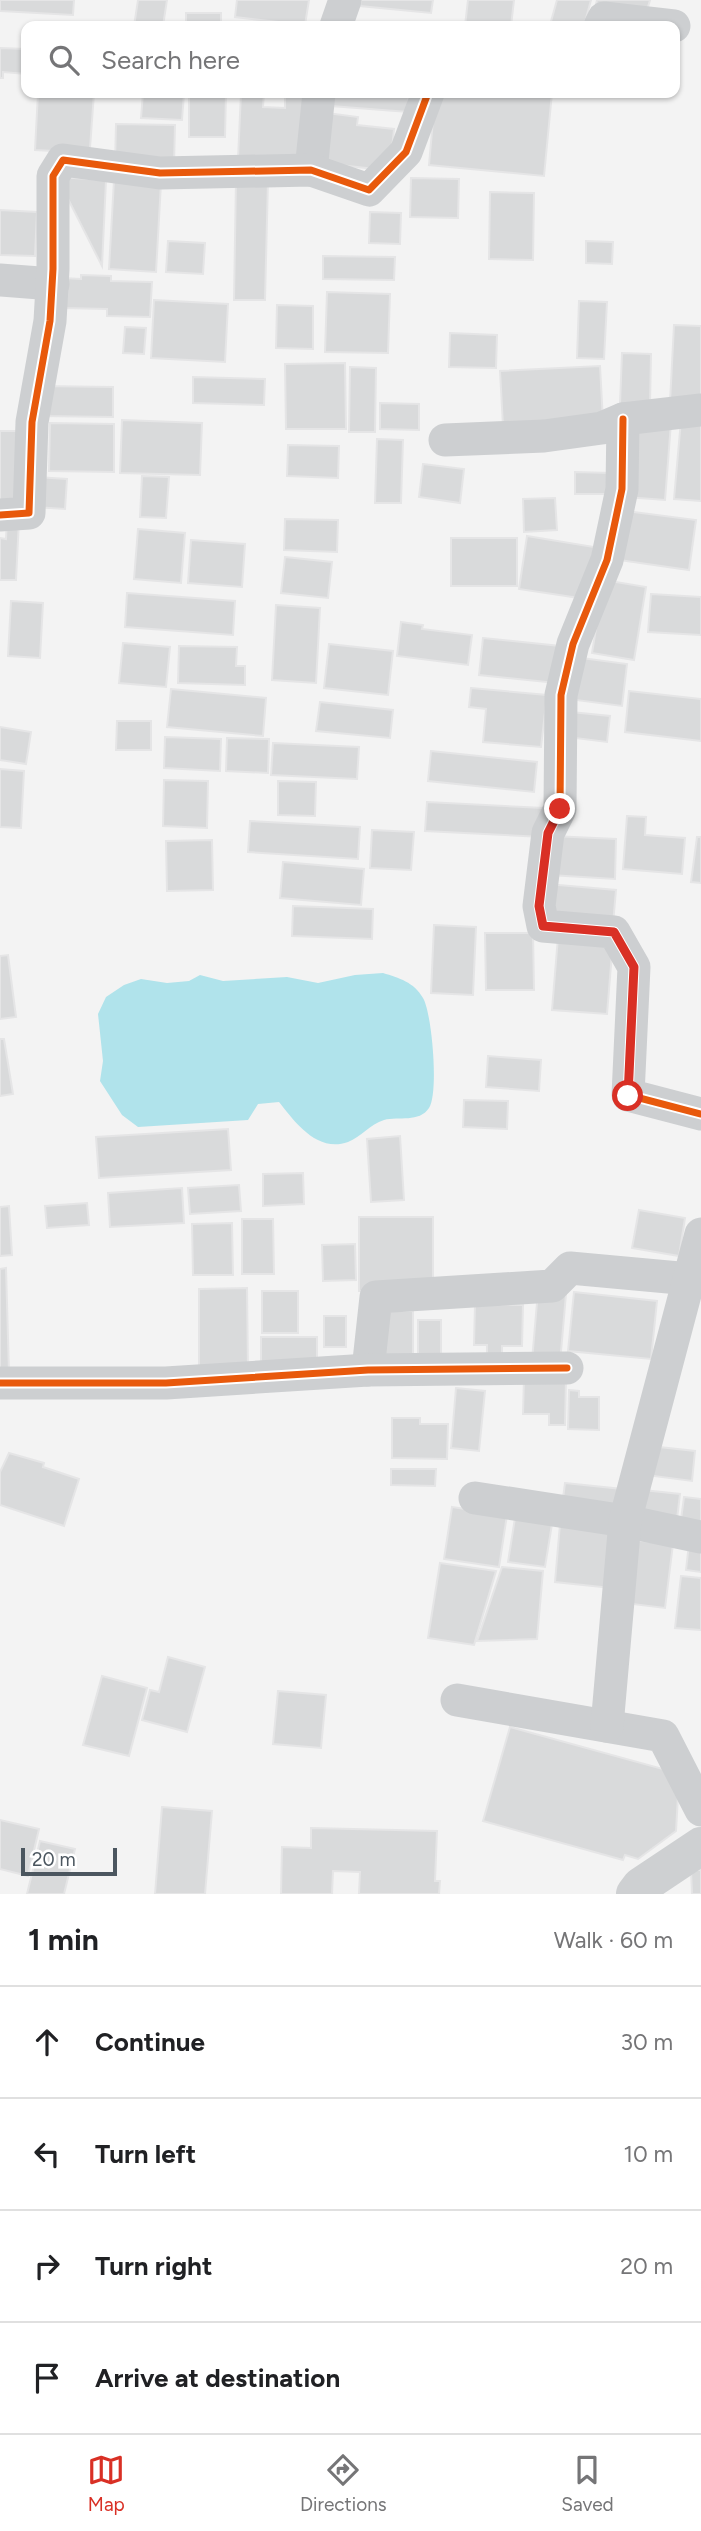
<!DOCTYPE html>
<html lang="en">
<head>
<meta charset="utf-8">
<style>
	body { margin:0; font-family:Figtree,sans-serif; background:#f6f6f6; color:#202124 }
	.scale { position:absolute; left:21px; bottom:18px; width:96px; box-sizing:border-box; padding-left:7px; border:4px solid #4b565f; border-top:0; font-size:19px; line-height:24px; white-space:nowrap; color:#4b565f; -webkit-text-stroke:5px #fff; paint-order:stroke }
	.stop { position:absolute; width:21px; height:21px; margin:-16px; border:5px solid #d93025; border-radius:50%; background:#fff }
	.stop.end { background:#d93025; border-color:#fff; box-shadow:0 2px 7px #0008 }
	.list { margin:0; padding:0; list-style:none }
	h2 { display:flex; justify-content:space-between; align-items:center; height:91px; margin:0; padding:0 28px; font-size:30px }
	h2 small { font-size:23px; font-weight:400; color:#757577 }
	.list li { display:grid; grid-template-columns:46px 1fr auto; gap:21px; align-items:center; box-sizing:border-box; height:112px; padding:0 28px; border-top:2px solid #e0e0e0 }
	.list b { display:block; font-size:26px; white-space:nowrap }
	.list em { font-size:23px; font-style:normal; color:#757577 }
	.icon { flex:none; width:38px; height:38px; fill:none; stroke:currentColor; stroke-width:2; stroke-linecap:round; stroke-linejoin:round }
	.map { position:relative; flex:none; width:701px; height:1894px; overflow:hidden }
	.search { position:absolute; background:#fff; box-shadow:0 2px 5px #0004; left:21px; right:21px; top:21px; height:77px; display:flex; align-items:center; gap:18px; box-sizing:border-box; padding:0 24px; border-radius:14px; color:#757577; font-size:26px }
	.sheet { height:539px; background:#fff }
	nav { display:flex; justify-content:space-around; align-items:center; box-sizing:border-box; height:98px; border-top:2px solid #e0e0e0; background:#fff; font-size:19px; color:#757577 }
	nav a { display:grid; justify-items:center; gap:4px }
	nav .on { color:#d93025 }
	.map>svg:first-child { display:block }
	.water { fill:#b0e3eb }
	.building { fill:#d9dadb; stroke:#e5e5e6; stroke-width:2 }
	.lines { fill:none; stroke-linecap:round; stroke-linejoin:round }
	.minor { stroke:#cdcfd1; stroke-width:33 }
	.secondary { stroke:#ced0d2; stroke-width:38 }
	.cycleway-casing { stroke:#fff; stroke-width:11 }
	.cycleway { stroke:#e8590c; stroke-width:7 }
	.route { stroke:#d93025; stroke-width:9 }
</style>
</head>
<body>
<div class="map">
<svg width="701" height="1894" viewBox="0 0 701 1894">
	<rect width="100%" height="100%" fill="#f3f3f3"/>
	<path class="water" d="M383 973C399 978 414 982 423 998 432 1013 439 1093 429 1108 419 1123 399 1116 384 1120 370 1124 361 1137 348 1142 317 1153 295 1122 279 1102L258 1104 248 1120 138 1127 122 1115 100 1081 103 1061 98 1014 106 997 124 985 141 979 167 983 189 981 200 975 223 981 287 977 318 983 355 975Z"/>
	<g class="building">
		<path d="M0 0H74L73 15 0 11Z"/>
		<path d="M138 0H167L163 26H134Z"/>
		<path d="M237 0H309L305 25 235 17Z"/>
		<path d="M361 0H433L431 13 360 6Z"/>
		<path d="M468 0H514L511 26H465Z"/>
		<path d="M557 0H591L584 26 550 25Z"/>
		<path d="M597 0H650L645 17 596 4Z"/>
		<rect x="186" y="13" width="35" height="13"/>
		<path d="M0 48 26 49V74L3 72V78H0Z"/>
		<path d="M38 93H94L90 148 72 152 35 150Z"/>
		<path d="M143 93H184L182 120 141 118Z"/>
		<path d="M189 93H226L225 137H189Z"/>
		<path d="M241 93H264L263 107 285 108V94L306 95 303 162 238 159Z"/>
		<path d="M332 93H409L408 112 331 106Z"/>
		<path d="M453 93H552L544 176 429 165 433 120 442 95Z"/>
		<path d="M327 113 358 117 357 125 394 129 391 159 375 169 339 165H320Z"/>
		<path d="M116 124 175 125 174 165 115 164Z"/>
		<path d="M57 177 106 180 102 266Z"/>
		<path d="M411 178 459 179 458 218 410 217Z"/>
		<path d="M236 179 268 180 265 300H234Z"/>
		<path d="M114 180 161 183 156 272 109 269Z"/>
		<path d="M490 192 534 193 533 260 489 259Z"/>
		<path d="M0 210 37 212 35 256 0 255Z"/>
		<path d="M370 212 401 213 400 244 369 243Z"/>
		<path d="M168 241 205 243 203 274 166 272Z"/>
		<path d="M586 241 613 242 612 264 586 263Z"/>
		<path d="M323 256 395 257 394 280 323 279Z"/>
		<path d="M81 275 111 276V281L152 282 150 317 107 316V309L63 308 64 278 81 279Z"/>
		<path d="M327 292 390 294 388 353 325 352Z"/>
		<path d="M154 300 228 304 225 362 151 358Z"/>
		<path d="M579 301 607 302 604 359 577 358Z"/>
		<path d="M277 305 313 306V349L276 348Z"/>
		<path d="M674 325 701 326V404L670 402Z"/>
		<path d="M125 327 146 328 144 354 123 353Z"/>
		<path d="M450 333 497 335 496 368 449 367Z"/>
		<path d="M622 353 651 354 650 405 620 404Z"/>
		<path d="M345 363 346 429H286L285 364Z"/>
		<path d="M600 366 603 421 503 426 500 371Z"/>
		<path d="M350 367 376 368 375 432H349Z"/>
		<path d="M193 377 265 379 264 405 193 403Z"/>
		<path d="M41 386 113 387V417L41 416Z"/>
		<path d="M380 403 419 404V430L380 429Z"/>
		<path d="M122 420 202 423 200 475 120 473Z"/>
		<path d="M631 420 671 423 665 500 626 497Z"/>
		<path d="M681 420 701 421V501L674 499Z"/>
		<path d="M50 423 114 424V472L49 471Z"/>
		<path d="M0 431H22L24 500 0 501Z"/>
		<path d="M377 439 403 440 401 503H375Z"/>
		<path d="M288 445 339 446 338 478 287 476Z"/>
		<path d="M423 464 464 469 460 503 419 497Z"/>
		<path d="M575 472 611 473V494H575Z"/>
		<path d="M142 476 169 477 166 518 140 517Z"/>
		<path d="M36 477 67 479 65 509 34 507Z"/>
		<path d="M555 498 557 530 524 532 523 499Z"/>
		<path d="M626 511 696 520 689 570 619 560Z"/>
		<path d="M7 519 19 520 16 580H0V538L6 539Z"/>
		<path d="M285 519 338 520 337 552 284 550Z"/>
		<path d="M138 529 185 533 181 583 134 579Z"/>
		<path d="M527 536 594 547 586 599 519 589Z"/>
		<rect x="451" y="538" width="66" height="48"/>
		<path d="M191 540 245 544 242 587 188 583Z"/>
		<path d="M285 557 332 562 328 598 281 593Z"/>
		<path d="M604 580 646 587 634 660 592 653Z"/>
		<path d="M127 593 235 601 233 635 125 627Z"/>
		<path d="M651 594 701 597V635L648 632Z"/>
		<path d="M11 601 43 603 40 658 8 656Z"/>
		<path d="M276 605 320 608 316 683 272 680Z"/>
		<path d="M401 622 423 625 422 629 472 635 468 665 397 656Z"/>
		<path d="M483 638 560 646 556 683 479 675Z"/>
		<path d="M123 643 170 647 166 687 119 683Z"/>
		<path d="M329 644 393 651 388 695 324 688Z"/>
		<path d="M179 646 237 647 236 666H245V685L178 683Z"/>
		<path d="M574 657 627 664 622 706 568 699Z"/>
		<path d="M471 688 547 695 541 747 483 742 486 709 469 707Z"/>
		<path d="M171 689 266 698 263 736 167 727Z"/>
		<path d="M629 691 701 699V741L625 732Z"/>
		<path d="M320 702 393 710 390 738 316 731Z"/>
		<path d="M571 712 610 716 607 742 567 737Z"/>
		<path d="M117 721H151V750H116Z"/>
		<path d="M0 727 31 732 26 764 0 760Z"/>
		<path d="M165 737 221 739 220 771 164 768Z"/>
		<path d="M227 738 269 739 268 773 226 771Z"/>
		<path d="M273 743 359 747 357 779 271 775Z"/>
		<path d="M431 751 537 762 534 792 428 781Z"/>
		<path d="M0 769 24 771 21 828 0 827Z"/>
		<path d="M164 780 208 781 207 828 163 826Z"/>
		<path d="M278 781 316 782 315 816 278 815Z"/>
		<path d="M427 802 544 808 542 837 425 831Z"/>
		<path d="M627 816 646 817 645 835 685 838 682 874 623 869Z"/>
		<path d="M250 821 360 827 358 859 248 852Z"/>
		<path d="M372 830 414 832 411 870 370 868Z"/>
		<path d="M552 836 616 839 615 879 550 875Z"/>
		<path d="M697 837H701V883L691 882Z"/>
		<path d="M212 840 213 890 167 891 166 841Z"/>
		<path d="M283 862 364 869 361 905 280 898Z"/>
		<path d="M547 884 616 890 613 924 544 918Z"/>
		<path d="M293 906 373 909 372 939 292 936Z"/>
		<path d="M434 925 476 927 473 995 431 993Z"/>
		<path d="M485 933H533L534 990H486Z"/>
		<path d="M558 937 613 941 607 1014 552 1010Z"/>
		<path d="M8 955 16 1017 0 1019V956Z"/>
		<path d="M0 1039H4L13 1094 0 1096Z"/>
		<path d="M488 1056 541 1060 539 1091 486 1087Z"/>
		<path d="M464 1100 508 1101 507 1129 463 1127Z"/>
		<path d="M228 1129 231 1170 99 1178 96 1137Z"/>
		<path d="M400 1136 404 1200 371 1202 367 1139Z"/>
		<path d="M303 1173 304 1204 263 1206V1174Z"/>
		<path d="M239 1185 241 1211 190 1214 188 1188Z"/>
		<path d="M182 1188 184 1223 110 1227 108 1193Z"/>
		<path d="M87 1203 89 1225 47 1228 45 1206Z"/>
		<path d="M9 1206 12 1255 0 1256V1207Z"/>
		<path d="M639 1210 685 1218 679 1256 632 1248Z"/>
		<rect x="359" y="1217" width="74" height="74"/>
		<path d="M242 1219H273L274 1274H242Z"/>
		<path d="M232 1223 233 1275H193L192 1224Z"/>
		<path d="M355 1244 356 1280 323 1281 322 1245Z"/>
		<path d="M6 1268 9 1373H0V1269Z"/>
		<path d="M247 1288 248 1371 199 1372V1289Z"/>
		<rect x="262" y="1291" width="36" height="42"/>
		<path d="M538 1291 566 1294 560 1363 532 1361Z"/>
		<path d="M574 1292 657 1301 651 1359 568 1351Z"/>
		<path d="M475 1304 523 1305 522 1346H502V1354H487V1345H474Z"/>
		<rect x="380" y="1311" width="33" height="51"/>
		<rect x="324" y="1316" width="22" height="31"/>
		<rect x="418" y="1320" width="23" height="42"/>
		<path d="M261 1337H317V1371L261 1370Z"/>
		<path d="M524 1377 566 1378 565 1425H549V1414H523Z"/>
		<path d="M456 1388 485 1391 479 1451 451 1448Z"/>
		<path d="M569 1390 579 1391V1397H599V1430L568 1429Z"/>
		<path d="M392 1418H420V1424H448L447 1459 392 1458Z"/>
		<path d="M650 1446 695 1451 692 1481 646 1475Z"/>
		<path d="M9 1453 44 1463 43 1467 79 1479 64 1526 0 1505V1472Z"/>
		<path d="M391 1469H436L435 1486 391 1485Z"/>
		<path d="M565 1483 622 1489 619 1513 562 1506Z"/>
		<path d="M643 1490 680 1494 677 1519 640 1514Z"/>
		<path d="M684 1497 701 1499V1530L680 1527Z"/>
		<path d="M452 1507 507 1515 499 1567 444 1559Z"/>
		<path d="M515 1518 552 1524 545 1567 508 1562Z"/>
		<path d="M560 1524 616 1530 611 1588 555 1582Z"/>
		<path d="M632 1540 673 1544 665 1608 624 1603Z"/>
		<path d="M689 1544 701 1546V1572L686 1570Z"/>
		<path d="M440 1563 496 1571 474 1645 428 1638Z"/>
		<path d="M502 1567 543 1571 537 1639 477 1641Z"/>
		<path d="M681 1576 701 1578V1630L675 1628Z"/>
		<path d="M168 1657 205 1667 187 1732 142 1720 150 1690 159 1692Z"/>
		<path d="M102 1676 147 1688 129 1756 83 1745Z"/>
		<path d="M278 1691 326 1695 321 1748 273 1744Z"/>
		<path d="M510 1727 663 1769 678 1796 676 1831 638 1859 625 1855 623 1860 483 1821Z"/>
		<path d="M162 1807 212 1811 205 1894H155Z"/>
		<path d="M0 1820 39 1829 28 1876 0 1869Z"/>
		<path d="M311 1828 437 1831 435 1881H440L439 1894H359L360 1872 333 1871 332 1894H281L282 1847 311 1848Z"/>
		<path d="M40 1841 75 1849 64 1894H27Z"/>
		<path d="M691 1870H701V1894H692Z"/>
	</g>
	<g class="lines">
		<g class="minor">
			<path d="M336 26 345 0"/>
			<path d="M600 26 604 18 674 26"/>
			<path d="M311 170 319 93"/>
			<path d="M0 280 53 284"/>
			<path d="M623 419 622 489 607 560 573 644 561 695 560 809 548 833 539 906 543 926 614 932 634 967 628 1095 701 1114"/>
			<path d="M445 440 544 436 602 428 623 419 701 410"/>
			<path d="M0 515 29 513 32 422 50 321 53 269V176L63 160 160 173 311 170 369 190 406 152 428 93"/>
			<path d="M368 1370 376 1297 552 1286 570 1268 690 1279"/>
			<path d="M0 1383H166L368 1370 567 1368"/>
			<path d="M475 1498 625 1521 701 1537"/>
			<path d="M457 1700 663 1736 701 1810"/>
			<path d="M607 1726 625 1521 701 1234"/>
		</g>
		<path class="secondary" d="M635 1894 641 1886 701 1846"/>
		<defs>
			<g id="cycleway">
				<path d="M623 419 622 489 607 560 573 644 561 695 560 809 548 833 539 906 543 926 614 932 634 967 628 1095 701 1114"/>
				<path d="M0 515 29 513 32 422 50 321 53 269V176L63 160 160 173 311 170 369 190 406 152 428 93"/>
				<path d="M0 1383H166L368 1370 567 1368"/>
			</g>
		</defs>
		<use href="#cycleway" class="cycleway-casing"/>
		<use href="#cycleway" class="cycleway"/>
	</g>
	<g class="lines">
		<path class="route" d="M560 809 548 833 539 906 543 926 614 932 634 967 628 1096"/>
	</g>
</svg>
<div class="scale">20 m</div>
<div class="stop" style="left:628px;top:1096px"></div>
<div class="stop end" style="left:560px;top:809px"></div>
<div class="search"><svg class="icon" aria-label="search" viewBox="0 0 24 24"><circle cx="10" cy="10" r="6"/><path d="M15 15l6 6"/></svg>Search here</div>
</div>
<section class="sheet">
<h2>1 min<small>Walk · 60 m</small></h2>
<ul class="list">
<li><svg class="icon" aria-label="ahead" viewBox="0 0 24 24"><path d="M12 20V5M6 11l6-6 6 6"/></svg><div><b>Continue</b></div><em>30 m</em></li>
<li><svg class="icon" aria-label="left" viewBox="0 0 24 24"><path d="M17 20v-9H6M10 6l-5 5 5 5"/></svg><div><b>Turn left</b></div><em>10 m</em></li>
<li><svg class="icon" aria-label="right" viewBox="0 0 24 24"><path d="M7 20v-9h11M14 6l5 5-5 5"/></svg><div><b>Turn right</b></div><em>20 m</em></li>
<li><svg class="icon" aria-label="arrive" viewBox="0 0 24 24"><path d="M6 21V4h12l-3 4 3 4H6"/></svg><div><b>Arrive at destination</b></div></li>
</ul>
</section>
<nav>
<a class="on"><svg class="icon" aria-label="map" viewBox="0 0 24 24"><path d="M3 6l6-2 6 2 6-2v14l-6 2-6-2-6 2zM9 4v14M15 6v14"/></svg>Map</a>
<a><svg class="icon" aria-label="directions" viewBox="0 0 24 24"><path d="M12 3l9 9-9 9-9-9zM9 14v-3h6M13 9l2 2-2 2"/></svg>Directions</a>
<a><svg class="icon" aria-label="saved" viewBox="0 0 24 24"><path d="M7 4h10v16l-5-4-5 4z"/></svg>Saved</a>
</nav>
</body>
</html>
